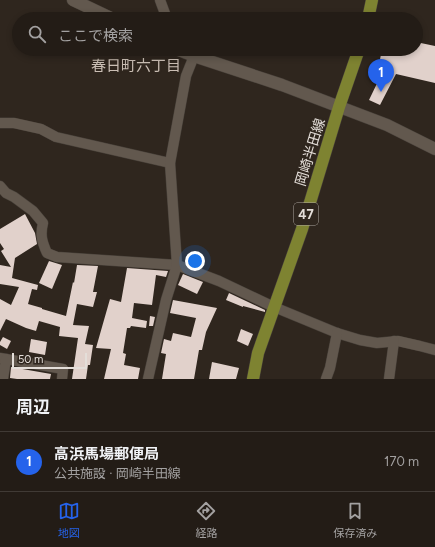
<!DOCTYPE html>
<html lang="ja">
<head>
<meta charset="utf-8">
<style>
	body { margin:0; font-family:Figtree,"Noto Sans JP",sans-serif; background:#2b251f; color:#f1f3f6 }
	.scale { position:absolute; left:12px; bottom:10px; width:75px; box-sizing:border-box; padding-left:4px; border:2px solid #e4ded9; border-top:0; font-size:11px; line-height:14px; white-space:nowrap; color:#e4ded9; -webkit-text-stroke:3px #2f261e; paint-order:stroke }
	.you { position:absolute; left:195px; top:261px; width:14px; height:14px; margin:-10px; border:3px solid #fff; border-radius:50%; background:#1a73e8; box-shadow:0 0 0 6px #1a73e833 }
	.badge { display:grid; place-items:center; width:26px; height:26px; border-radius:50%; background:#2563eb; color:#fff; font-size:13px; font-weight:700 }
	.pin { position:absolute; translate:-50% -33px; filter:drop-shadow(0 1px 2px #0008) }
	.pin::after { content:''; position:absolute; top:21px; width:14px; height:12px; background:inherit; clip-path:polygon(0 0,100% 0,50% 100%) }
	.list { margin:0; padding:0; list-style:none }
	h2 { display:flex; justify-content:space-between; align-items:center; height:52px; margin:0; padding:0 16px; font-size:17px }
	h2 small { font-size:13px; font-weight:400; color:#a3a1a1 }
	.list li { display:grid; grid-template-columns:26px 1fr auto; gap:12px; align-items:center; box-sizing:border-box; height:60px; padding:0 16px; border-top:1px solid #403a35 }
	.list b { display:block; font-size:15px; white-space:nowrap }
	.list p { margin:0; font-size:13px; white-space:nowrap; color:#a3a1a1 }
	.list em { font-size:13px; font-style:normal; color:#a3a1a1 }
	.icon { flex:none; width:22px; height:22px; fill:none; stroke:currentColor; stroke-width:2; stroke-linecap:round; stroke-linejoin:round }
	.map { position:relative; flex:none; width:435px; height:379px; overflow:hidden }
	.search { position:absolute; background:#231c16; box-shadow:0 2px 6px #0003; left:12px; right:12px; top:12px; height:44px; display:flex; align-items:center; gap:10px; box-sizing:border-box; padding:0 14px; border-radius:22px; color:#a3a1a1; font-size:15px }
	.sheet { height:112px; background:#231c16 }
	nav { display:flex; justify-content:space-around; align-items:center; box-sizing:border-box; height:56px; border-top:1px solid #403a35; background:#231c16; font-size:11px; color:#a3a1a1 }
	nav a { display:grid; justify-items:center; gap:2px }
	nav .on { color:#2563eb }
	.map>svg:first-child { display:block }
	.building { fill:#e1d1cb }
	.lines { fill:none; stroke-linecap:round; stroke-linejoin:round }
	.street-casing { stroke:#48413a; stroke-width:11 }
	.secondary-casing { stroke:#48413a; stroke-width:13 }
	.primary-casing { stroke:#48413a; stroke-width:13 }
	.street { stroke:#62584e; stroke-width:10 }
	.secondary { stroke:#62584e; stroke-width:12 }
	.primary { stroke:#7e8331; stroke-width:12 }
	.labels { text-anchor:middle; stroke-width:4; stroke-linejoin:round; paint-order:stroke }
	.shield { fill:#2f261e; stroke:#aea7a1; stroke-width:1 }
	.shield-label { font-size:13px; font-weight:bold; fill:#e4ded9 }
	.street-label { font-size:14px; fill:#e4ded9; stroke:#2f261e }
	.neighbourhood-label { font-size:15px; fill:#cabeb4; stroke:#2f261e }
</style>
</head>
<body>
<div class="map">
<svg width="435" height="379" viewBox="0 0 435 379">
	<rect width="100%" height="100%" fill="#2f261e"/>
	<g class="building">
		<path d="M416 42 435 46V83L396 74 380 105 369 100 383 71 378 70 382 49H416Z"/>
		<path d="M25 214 35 233 37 244 15 258 12 278 38 285 37 290 32 289 28 304 42 308V309L66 316 73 282 74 283 77 265 98 266 93 292H97L93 307 77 304 73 325 89 326 85 344 93 345 90 365H88L86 379H72L78 338 59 336 60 327 39 321 36 331 26 328 6 319 0 331V299L11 305 19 287 0 284V265L11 267 1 251 4 249 0 243V229Z"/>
		<path d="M49 261 62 265 52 289 39 283Z"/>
		<path d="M127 268 168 271 166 277 156 275 152 305 134 303 132 318 147 321 146 328 131 326 130 328H127L123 353 126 354 124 365 140 368 138 379H104L111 349 96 348 110 299 121 302Z"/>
		<path d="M183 274 203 282 197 294 178 285Z"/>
		<path d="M229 293 265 310V312L243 306V307L226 300Z"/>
		<path d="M173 300 217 308 206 332 202 350H199L194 379H162L166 354 161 353 164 339 171 341 173 333 191 337 196 318 170 313Z"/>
		<path d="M150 316 155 317 153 326H149Z"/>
		<path d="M241 329 253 334 248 346 237 341Z"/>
		<path d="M3 337 11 341 7 349 0 345V342Z"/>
		<path d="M31 339 47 342 45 355 29 352Z"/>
		<path d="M212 362 239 368 236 379H209Z"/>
		<path d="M11 367 51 374 50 379H17L10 378Z"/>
	</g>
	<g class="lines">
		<defs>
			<g id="street">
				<path d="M160 0 167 19"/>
				<path d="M0 123H14L41 129 56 137 170 163"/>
				<path d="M0 186 6 193 14 197 33 211 43 223C40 235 42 242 47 253L57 257 177 265 219 281 274 307 337 333 360 340 377 343 398 341 420 346 435 350"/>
				<path d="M0 358 63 369 62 379"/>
				<path d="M3 379 6 359"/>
				<path d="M148 379 166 300 177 265 170 163 186 76 194 56"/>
				<path d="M326 379 330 368 337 333"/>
				<path d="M389 379 394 341"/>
			</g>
			<g id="secondary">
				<path d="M73 0 113 19"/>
				<path d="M176 49 194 56 282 85 387 125 435 149"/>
			</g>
			<g id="primary">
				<path d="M368 19 372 0"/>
				<path d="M253 379 258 353 302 229 339 107 359 49"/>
			</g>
		</defs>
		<use href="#street" class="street-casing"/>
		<use href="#secondary" class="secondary-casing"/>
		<use href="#primary" class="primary-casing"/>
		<use href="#street" class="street"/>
		<use href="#secondary" class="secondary"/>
		<use href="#primary" class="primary"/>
	</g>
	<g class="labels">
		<rect class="shield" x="294" y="203" width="24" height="22" rx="3"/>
		<g class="shield-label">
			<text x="306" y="219">47</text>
		</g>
		<g class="street-label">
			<text transform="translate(310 152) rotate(-73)" y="5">岡崎半田線</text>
		</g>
		<g class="neighbourhood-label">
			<text x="136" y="71">春日町六丁目</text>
		</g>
	</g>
</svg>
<div class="scale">50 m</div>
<div class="you"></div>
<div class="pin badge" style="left:381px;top:92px">1</div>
<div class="search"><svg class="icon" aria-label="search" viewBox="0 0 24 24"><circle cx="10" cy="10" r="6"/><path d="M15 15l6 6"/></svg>ここで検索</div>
</div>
<section class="sheet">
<h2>周辺<small></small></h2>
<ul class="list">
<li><span class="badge">1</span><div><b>高浜馬場郵便局</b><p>公共施設 · 岡崎半田線</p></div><em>170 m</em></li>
</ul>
</section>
<nav>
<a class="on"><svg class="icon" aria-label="map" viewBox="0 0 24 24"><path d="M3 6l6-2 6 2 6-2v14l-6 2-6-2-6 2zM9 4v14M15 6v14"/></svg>地図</a>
<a><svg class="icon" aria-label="directions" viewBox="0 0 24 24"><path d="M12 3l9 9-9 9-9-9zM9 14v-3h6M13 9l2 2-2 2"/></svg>経路</a>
<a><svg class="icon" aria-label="saved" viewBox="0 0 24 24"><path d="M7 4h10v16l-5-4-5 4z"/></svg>保存済み</a>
</nav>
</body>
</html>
